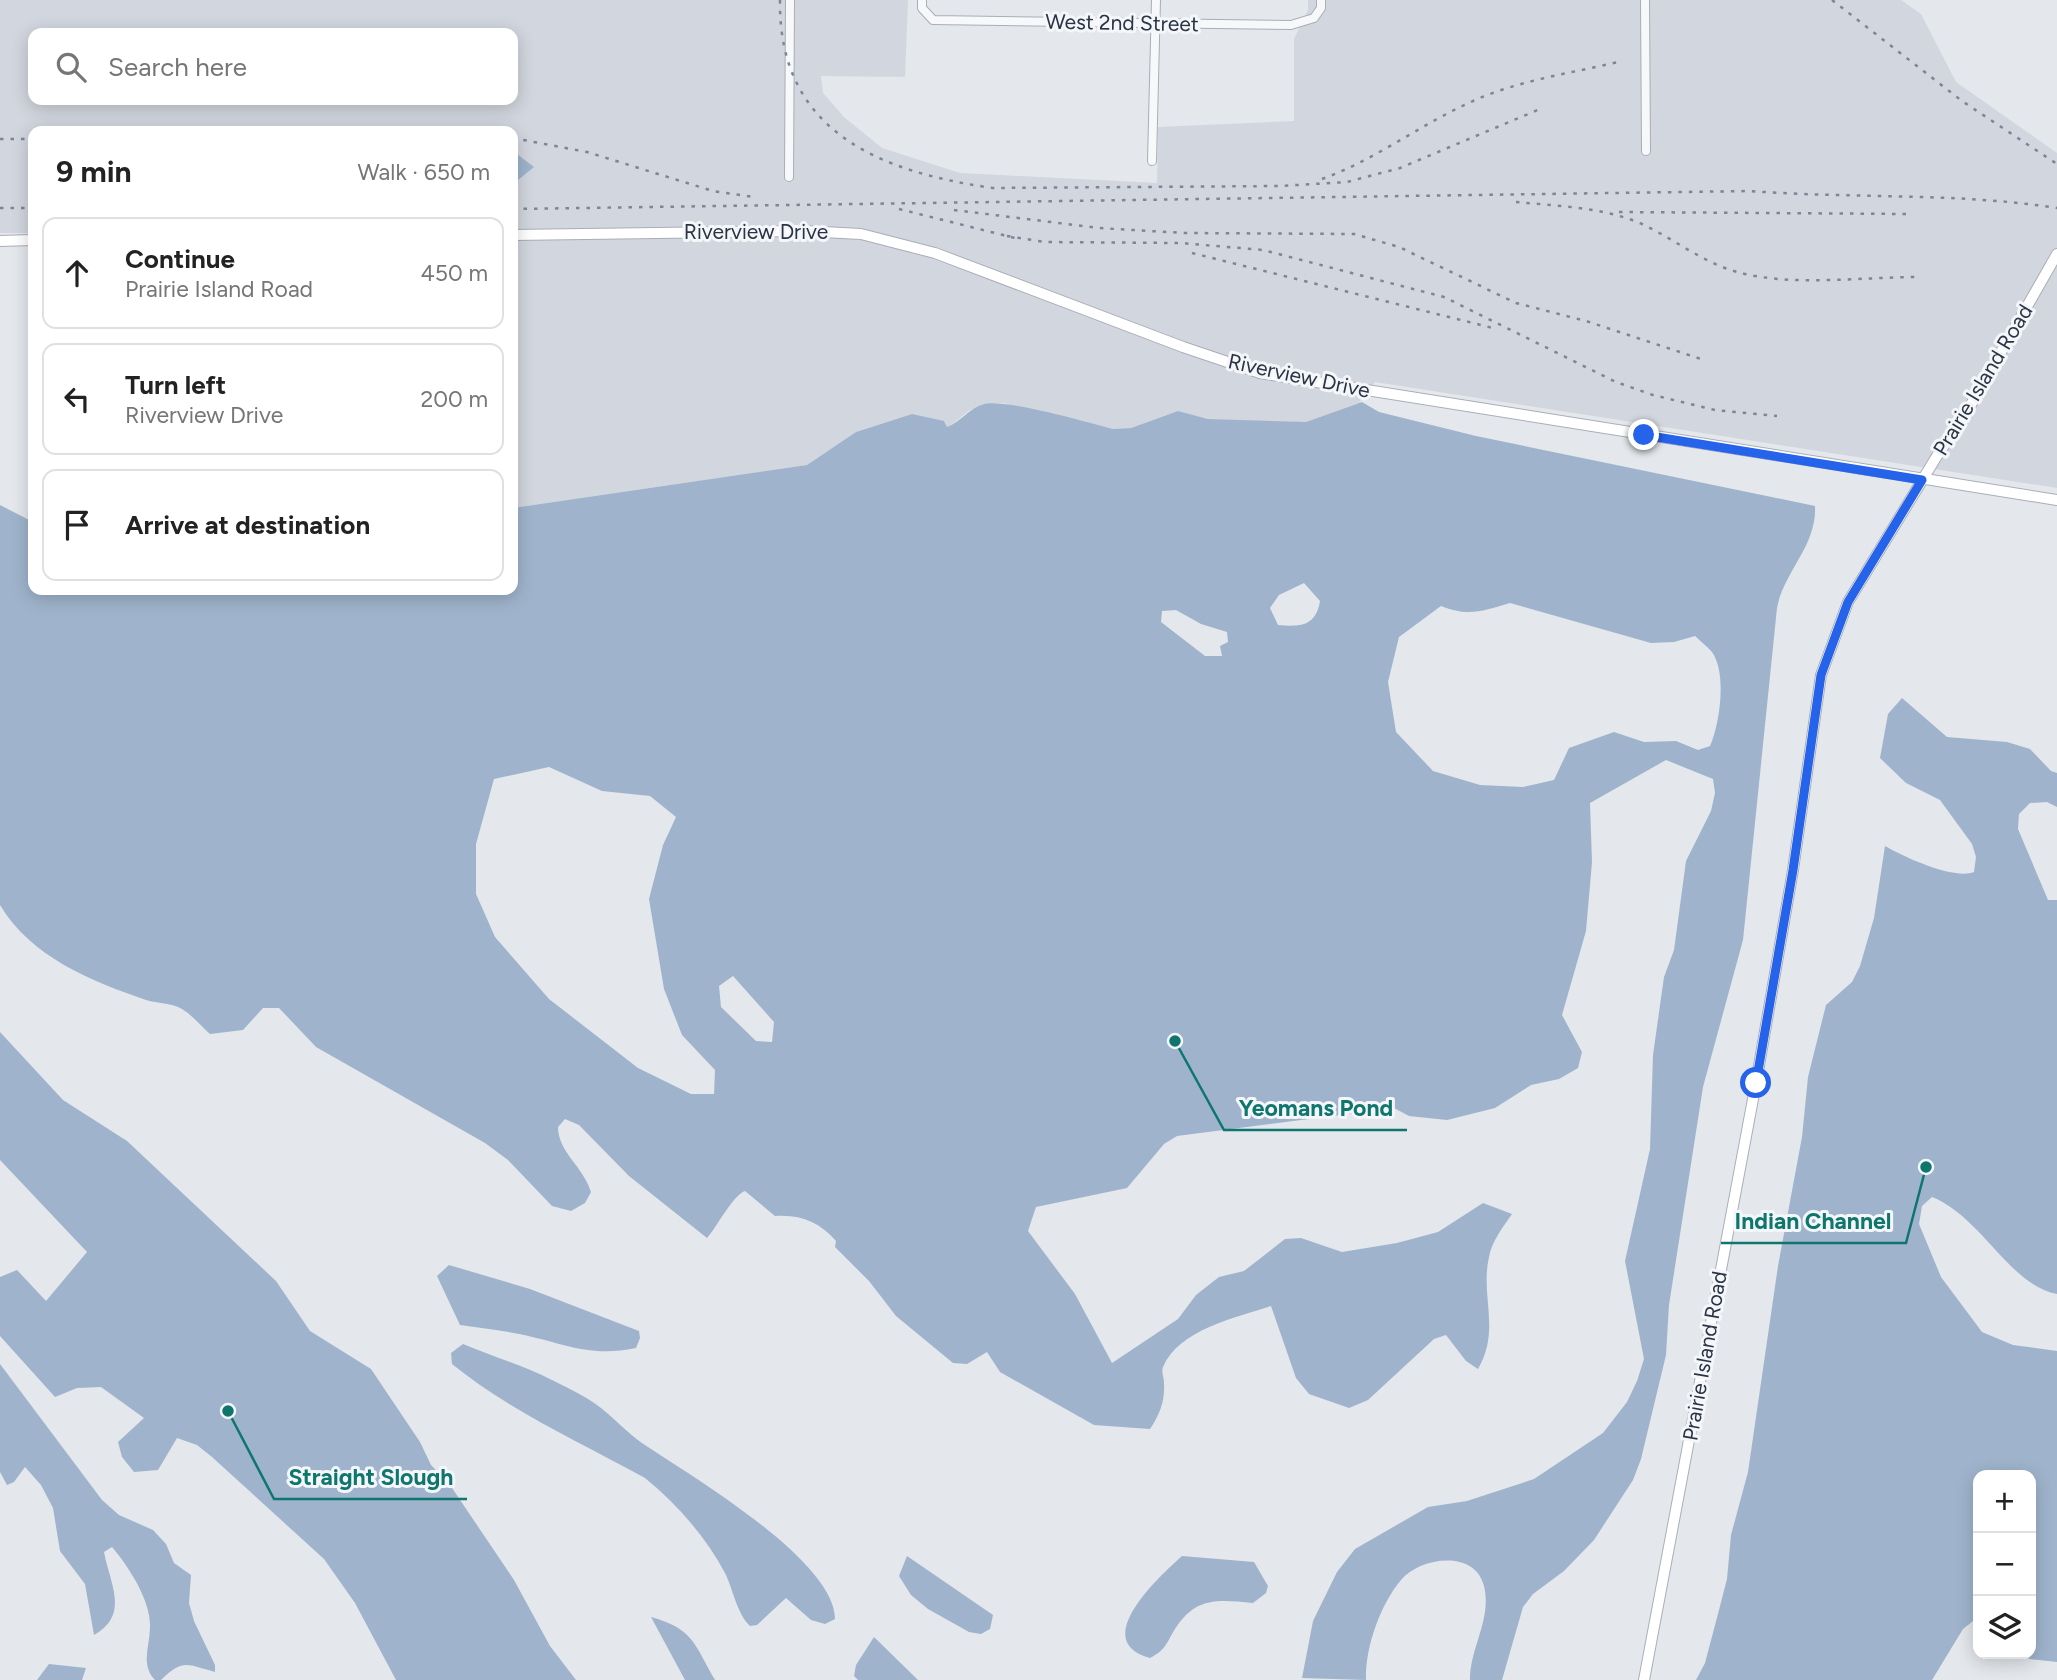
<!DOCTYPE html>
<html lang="en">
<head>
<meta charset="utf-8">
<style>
	body { margin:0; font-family:Figtree,sans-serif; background:#f2f2f2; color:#222 }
	.controls { position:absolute; right:21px; bottom:21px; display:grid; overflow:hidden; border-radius:14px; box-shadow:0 4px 18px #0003 }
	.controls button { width:63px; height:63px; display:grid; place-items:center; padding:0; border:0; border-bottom:2px solid #e0e0e0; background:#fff; color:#222; font:35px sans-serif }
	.stop { position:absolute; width:21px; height:21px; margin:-16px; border:5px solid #2563eb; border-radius:50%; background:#fff }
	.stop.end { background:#2563eb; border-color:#fff; box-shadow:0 2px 7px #0008 }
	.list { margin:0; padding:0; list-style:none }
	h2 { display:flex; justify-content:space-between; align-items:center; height:91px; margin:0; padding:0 28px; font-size:30px }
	h2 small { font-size:23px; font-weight:400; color:#767676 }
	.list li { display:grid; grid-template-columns:46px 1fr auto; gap:21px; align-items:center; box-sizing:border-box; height:112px; margin:0 14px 14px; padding:0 14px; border:2px solid #e0e0e0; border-radius:14px }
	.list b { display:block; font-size:26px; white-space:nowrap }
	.list p { margin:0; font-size:23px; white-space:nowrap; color:#767676 }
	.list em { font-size:23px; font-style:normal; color:#767676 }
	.icon { flex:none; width:38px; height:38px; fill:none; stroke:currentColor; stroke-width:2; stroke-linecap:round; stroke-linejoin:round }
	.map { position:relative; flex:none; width:2057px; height:1680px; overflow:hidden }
	.search { position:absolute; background:#fff; box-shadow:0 4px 18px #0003; left:28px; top:28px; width:490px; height:77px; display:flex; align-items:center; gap:18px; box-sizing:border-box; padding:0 24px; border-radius:14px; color:#767676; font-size:26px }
	.panel { position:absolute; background:#fff; box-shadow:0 4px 18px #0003; left:28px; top:126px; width:490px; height:469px; border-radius:14px }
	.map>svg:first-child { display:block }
	.built { fill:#d2d6de; fill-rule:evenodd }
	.water { fill:#9fb4cc; fill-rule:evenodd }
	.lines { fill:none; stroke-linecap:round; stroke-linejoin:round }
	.street-casing { stroke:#a9aeb7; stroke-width:10 }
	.secondary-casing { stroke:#a9aeb7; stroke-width:12 }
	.street { stroke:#f7f8fa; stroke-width:8 }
	.secondary { stroke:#fff; stroke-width:10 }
	.rail { stroke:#7d8696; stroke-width:2.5; stroke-dasharray:3.5 7; stroke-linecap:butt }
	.route { stroke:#2563eb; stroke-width:9 }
	.labels { text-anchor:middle; stroke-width:6; stroke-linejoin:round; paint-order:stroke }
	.street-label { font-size:21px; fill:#2b3445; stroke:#f4f6f9 }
	.leader { fill:none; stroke:#0f766e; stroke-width:2.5 }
	.callout-dot { fill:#0f766e; stroke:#f4f6f9; stroke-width:2.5 }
	.callout-label { font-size:23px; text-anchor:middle; font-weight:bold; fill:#0f766e; stroke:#f4f6f9; stroke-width:6; stroke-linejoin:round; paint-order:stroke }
</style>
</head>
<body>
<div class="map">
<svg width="2057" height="1680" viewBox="0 0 2057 1680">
	<rect width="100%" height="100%" fill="#e4e7ec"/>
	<path class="built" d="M0 0H908L905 77 821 76 823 93 844 117 882 148 960 173 1157 183 1158 127 1294 121V39L1308 10V0H1901L1921 14 1956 82 2057 153V488L1375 382 1359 403 1306 422 1285 423 1208 419 1178 411 1131 428 1113 429 1003 403 984 404 970 410 947 428 945 422 912 414 856 432 807 465 513 508V131H33V233H0ZM33 33H513V100H33Z"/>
	<g class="water">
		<path d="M513 151 534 167 513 184Z"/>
		<path d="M1362 402 1379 412 1476 436 1815 506C1817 546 1784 571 1777 608L1743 940 1703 1087 1669 1305 1666 1355 1641 1459 1633 1480 1594 1540 1564 1571 1533 1594 1523 1607 1502 1680H1470C1470 1647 1492 1619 1484 1586 1475 1549 1420 1557 1401 1580 1380 1605 1365 1648 1366 1680L1302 1678 1313 1621 1337 1572 1355 1549 1428 1507 1467 1501 1534 1479 1603 1433 1627 1402 1637 1381 1644 1359 1625 1261 1650 1149 1653 1055 1664 977 1674 950 1686 861 1711 811 1715 793 1713 779 1666 760 1590 803 1592 862 1586 931 1562 1015 1582 1052 1578 1068 1559 1079 1531 1085 1495 1108 1447 1120 1409 1116 1394 1108 1177 1136 1164 1144 1127 1188 1036 1207 1028 1231 1075 1294 1112 1363 1178 1319 1196 1295 1219 1277 1244 1271 1285 1239 1301 1238 1342 1252 1397 1243 1438 1232 1483 1203 1512 1214C1503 1227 1492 1241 1489 1257 1480 1297 1501 1329 1478 1369L1466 1361 1446 1335 1434 1339 1368 1400 1349 1408 1309 1394 1296 1378 1271 1306C1236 1318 1179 1329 1163 1367 1161 1372 1164 1377 1164 1383 1165 1401 1160 1414 1150 1429L1094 1425 1000 1372 987 1352 967 1364 953 1363 896 1316 869 1281 835 1247 836 1241C820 1222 800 1214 775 1216L745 1191C733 1195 717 1227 707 1238L629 1176 579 1125 565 1119 558 1127C558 1152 583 1166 591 1192L585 1203 571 1211 552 1206 508 1160 485 1143 316 1047 279 1008H263L243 1030 210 1034C201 1026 192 1015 182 1009 170 1002 158 1004 146 1000 91 981 31 957 0 905V505L33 522V590H513V508L807 465 856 432 912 414 944 421 947 427C961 422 969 408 984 404 1007 399 1086 422 1113 429L1131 428 1178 411 1208 419 1306 422ZM1304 583 1320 601C1316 626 1301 627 1278 625L1270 608 1279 595ZM1510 603 1651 643 1674 642 1695 636C1700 641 1707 646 1712 652 1727 673 1720 723 1710 746L1698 750 1676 741 1644 742 1614 732 1569 748 1554 780 1523 787 1480 785 1433 771 1396 732 1388 682 1399 637 1441 606C1468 617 1483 611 1510 603ZM1176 610 1201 624 1227 632 1228 642 1220 646 1222 656H1205L1161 622 1162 611ZM549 767 602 791 650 796 676 817 663 845 649 899 664 989 682 1035 715 1070 714 1094H691L638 1068 549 999 495 937 476 894V844L494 779ZM733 976 774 1022 772 1042 756 1041 721 1007 719 986Z"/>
		<path d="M1902 698 1947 737 2007 742 2030 749 2051 771 2057 773V807L2047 802 2030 803 2019 814 2018 829 2048 900H2057V1294C2009 1285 1982 1217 1932 1197L1922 1206 1919 1224 1941 1277 1982 1332 2013 1345 2057 1351V1662L2029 1659 2027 1654H2031V1475H1978V1617L1963 1629 1932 1680H1696L1705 1663 1719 1610 1727 1579 1731 1535 1748 1472 1778 1266 1802 1137 1808 1077 1826 1005 1852 982 1860 966 1874 918 1885 846C1904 857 1954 880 1974 872L1976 857 1972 844 1940 800 1906 783 1880 758 1888 714Z"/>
		<path d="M0 1032 63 1100 127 1141 276 1281 310 1331 371 1369 420 1442 431 1465 450 1485 514 1580 550 1646 576 1680H396L355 1603 324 1559 212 1457 197 1445 177 1438 158 1470 134 1472 122 1457 118 1442 144 1418 101 1387 77 1388 55 1397 0 1336V1277L17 1270 46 1301 87 1252 0 1160Z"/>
		<path d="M449 1265 530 1289 639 1331 640 1338 636 1348C589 1358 564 1343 519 1334 500 1330 480 1328 460 1325L437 1276Z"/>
		<path d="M463 1344C493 1357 524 1365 552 1380 570 1389 592 1399 607 1413 621 1425 632 1437 648 1447 693 1477 835 1561 835 1619L825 1624 811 1620 786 1598 757 1625 750 1626C737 1614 733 1589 725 1573 705 1536 677 1504 645 1478 580 1442 510 1411 452 1364L451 1353Z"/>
		<path d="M0 1364 102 1500 119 1515 153 1530 166 1544 174 1563 191 1575 189 1603 194 1621 215 1665V1672C187 1665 184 1658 161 1680H155C140 1664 150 1646 150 1627 151 1600 128 1566 112 1547L104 1552C110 1584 130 1615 94 1635L85 1584 60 1551 53 1508 41 1485 25 1467 14 1482 7 1485 0 1472Z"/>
		<path d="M907 1556 993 1615 990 1629 981 1634 969 1632 928 1609 911 1595 899 1576Z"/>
		<path d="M1182 1556 1254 1562 1268 1586 1266 1593 1253 1603C1215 1599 1193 1597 1172 1634 1165 1647 1163 1651 1150 1658 1088 1641 1160 1576 1182 1556Z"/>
		<path d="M651 1617C694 1629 694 1644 715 1680H685Z"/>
		<path d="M874 1637 918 1680H858L854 1676 856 1665Z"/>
		<path d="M49 1664 86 1668 82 1680H37Z"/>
	</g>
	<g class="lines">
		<defs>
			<g id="street">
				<path d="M922 0V8L933 20 1291 25 1314 18 1321 8V0"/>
				<path d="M1645 0 1646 151"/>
				<path d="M1152 161 1156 0"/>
				<path d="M789 177 790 0"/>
			</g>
			<g id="secondary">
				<path d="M513 235 804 231 861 234 935 253 1183 347 1260 373 2057 500"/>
				<path d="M0 241 33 240"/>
				<path d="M1644 1680 1756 1083 1793 870 1821 675 1848 602 1940 451 1961 422 2057 254"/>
			</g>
		</defs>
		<use href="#street" class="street-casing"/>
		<use href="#secondary" class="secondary-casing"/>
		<use href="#street" class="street"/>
		<use href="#secondary" class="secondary"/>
		<g class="rail">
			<path d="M780 0C778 131 879 172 993 188L1280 186 1347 182 1400 168 1540 109"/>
			<path d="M1832 0 1962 101 2057 164"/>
			<path d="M513 138 587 152 713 191 753 197"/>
			<path d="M0 139H33"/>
			<path d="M1322 179C1375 160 1421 124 1473 101 1519 80 1573 73 1622 61"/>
			<path d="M1516 202C1557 206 1603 207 1642 224 1674 239 1702 262 1737 272 1791 287 1861 277 1918 277"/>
			<path d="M0 208H33"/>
			<path d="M513 209 1750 191C1853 199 1954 192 2057 208"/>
			<path d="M899 209 1015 238"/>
			<path d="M954 210 1099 228 1184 233 1354 234 1399 247 1516 303 1586 321 1701 359"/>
			<path d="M1619 212 1910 214"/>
			<path d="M1007 236 1045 242 1181 243 1263 250 1444 297 1616 382 1653 395 1715 410 1777 416"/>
			<path d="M1192 253 1497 329"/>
		</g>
	</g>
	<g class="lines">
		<path class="route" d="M1644 435 1922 480 1848 602 1821 675 1793 870 1756 1083"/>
	</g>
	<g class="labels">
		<g class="street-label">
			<text transform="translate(1122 23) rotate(1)" y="7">West 2nd Street</text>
			<text x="756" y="239">Riverview Drive</text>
			<text transform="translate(1299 376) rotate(12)" y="7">Riverview Drive</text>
			<text transform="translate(1983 380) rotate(-59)" y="7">Prairie Island Road</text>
			<text transform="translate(1705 1356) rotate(-80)" y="7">Prairie Island Road</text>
		</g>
	</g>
	<path class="leader" d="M1175 1041L1224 1130H1407M1926 1167L1906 1243H1721M228 1411L274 1499H467"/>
	<g class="callout-dot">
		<circle cx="1175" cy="1041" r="7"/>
		<circle cx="1926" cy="1167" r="7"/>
		<circle cx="228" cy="1411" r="7"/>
	</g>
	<g class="callout-label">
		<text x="1316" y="1116">Yeomans Pond</text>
		<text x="1813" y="1229">Indian Channel</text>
		<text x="371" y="1485">Straight Slough</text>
	</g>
</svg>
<div class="controls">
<button>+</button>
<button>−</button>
<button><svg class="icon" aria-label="layers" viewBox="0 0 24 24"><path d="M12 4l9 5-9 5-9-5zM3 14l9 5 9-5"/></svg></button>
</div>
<div class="stop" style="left:1756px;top:1083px"></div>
<div class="stop end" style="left:1644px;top:435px"></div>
<div class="search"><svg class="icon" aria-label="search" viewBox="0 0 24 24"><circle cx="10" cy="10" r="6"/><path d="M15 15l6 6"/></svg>Search here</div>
<section class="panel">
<h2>9 min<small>Walk · 650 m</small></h2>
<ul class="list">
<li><svg class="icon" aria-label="ahead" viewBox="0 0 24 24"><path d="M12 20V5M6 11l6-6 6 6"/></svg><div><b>Continue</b><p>Prairie Island Road</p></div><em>450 m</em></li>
<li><svg class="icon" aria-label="left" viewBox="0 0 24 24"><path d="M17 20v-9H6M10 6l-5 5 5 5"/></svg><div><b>Turn left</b><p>Riverview Drive</p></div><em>200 m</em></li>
<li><svg class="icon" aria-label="arrive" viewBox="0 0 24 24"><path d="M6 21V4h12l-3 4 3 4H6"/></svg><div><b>Arrive at destination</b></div></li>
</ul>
</section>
</div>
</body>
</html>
